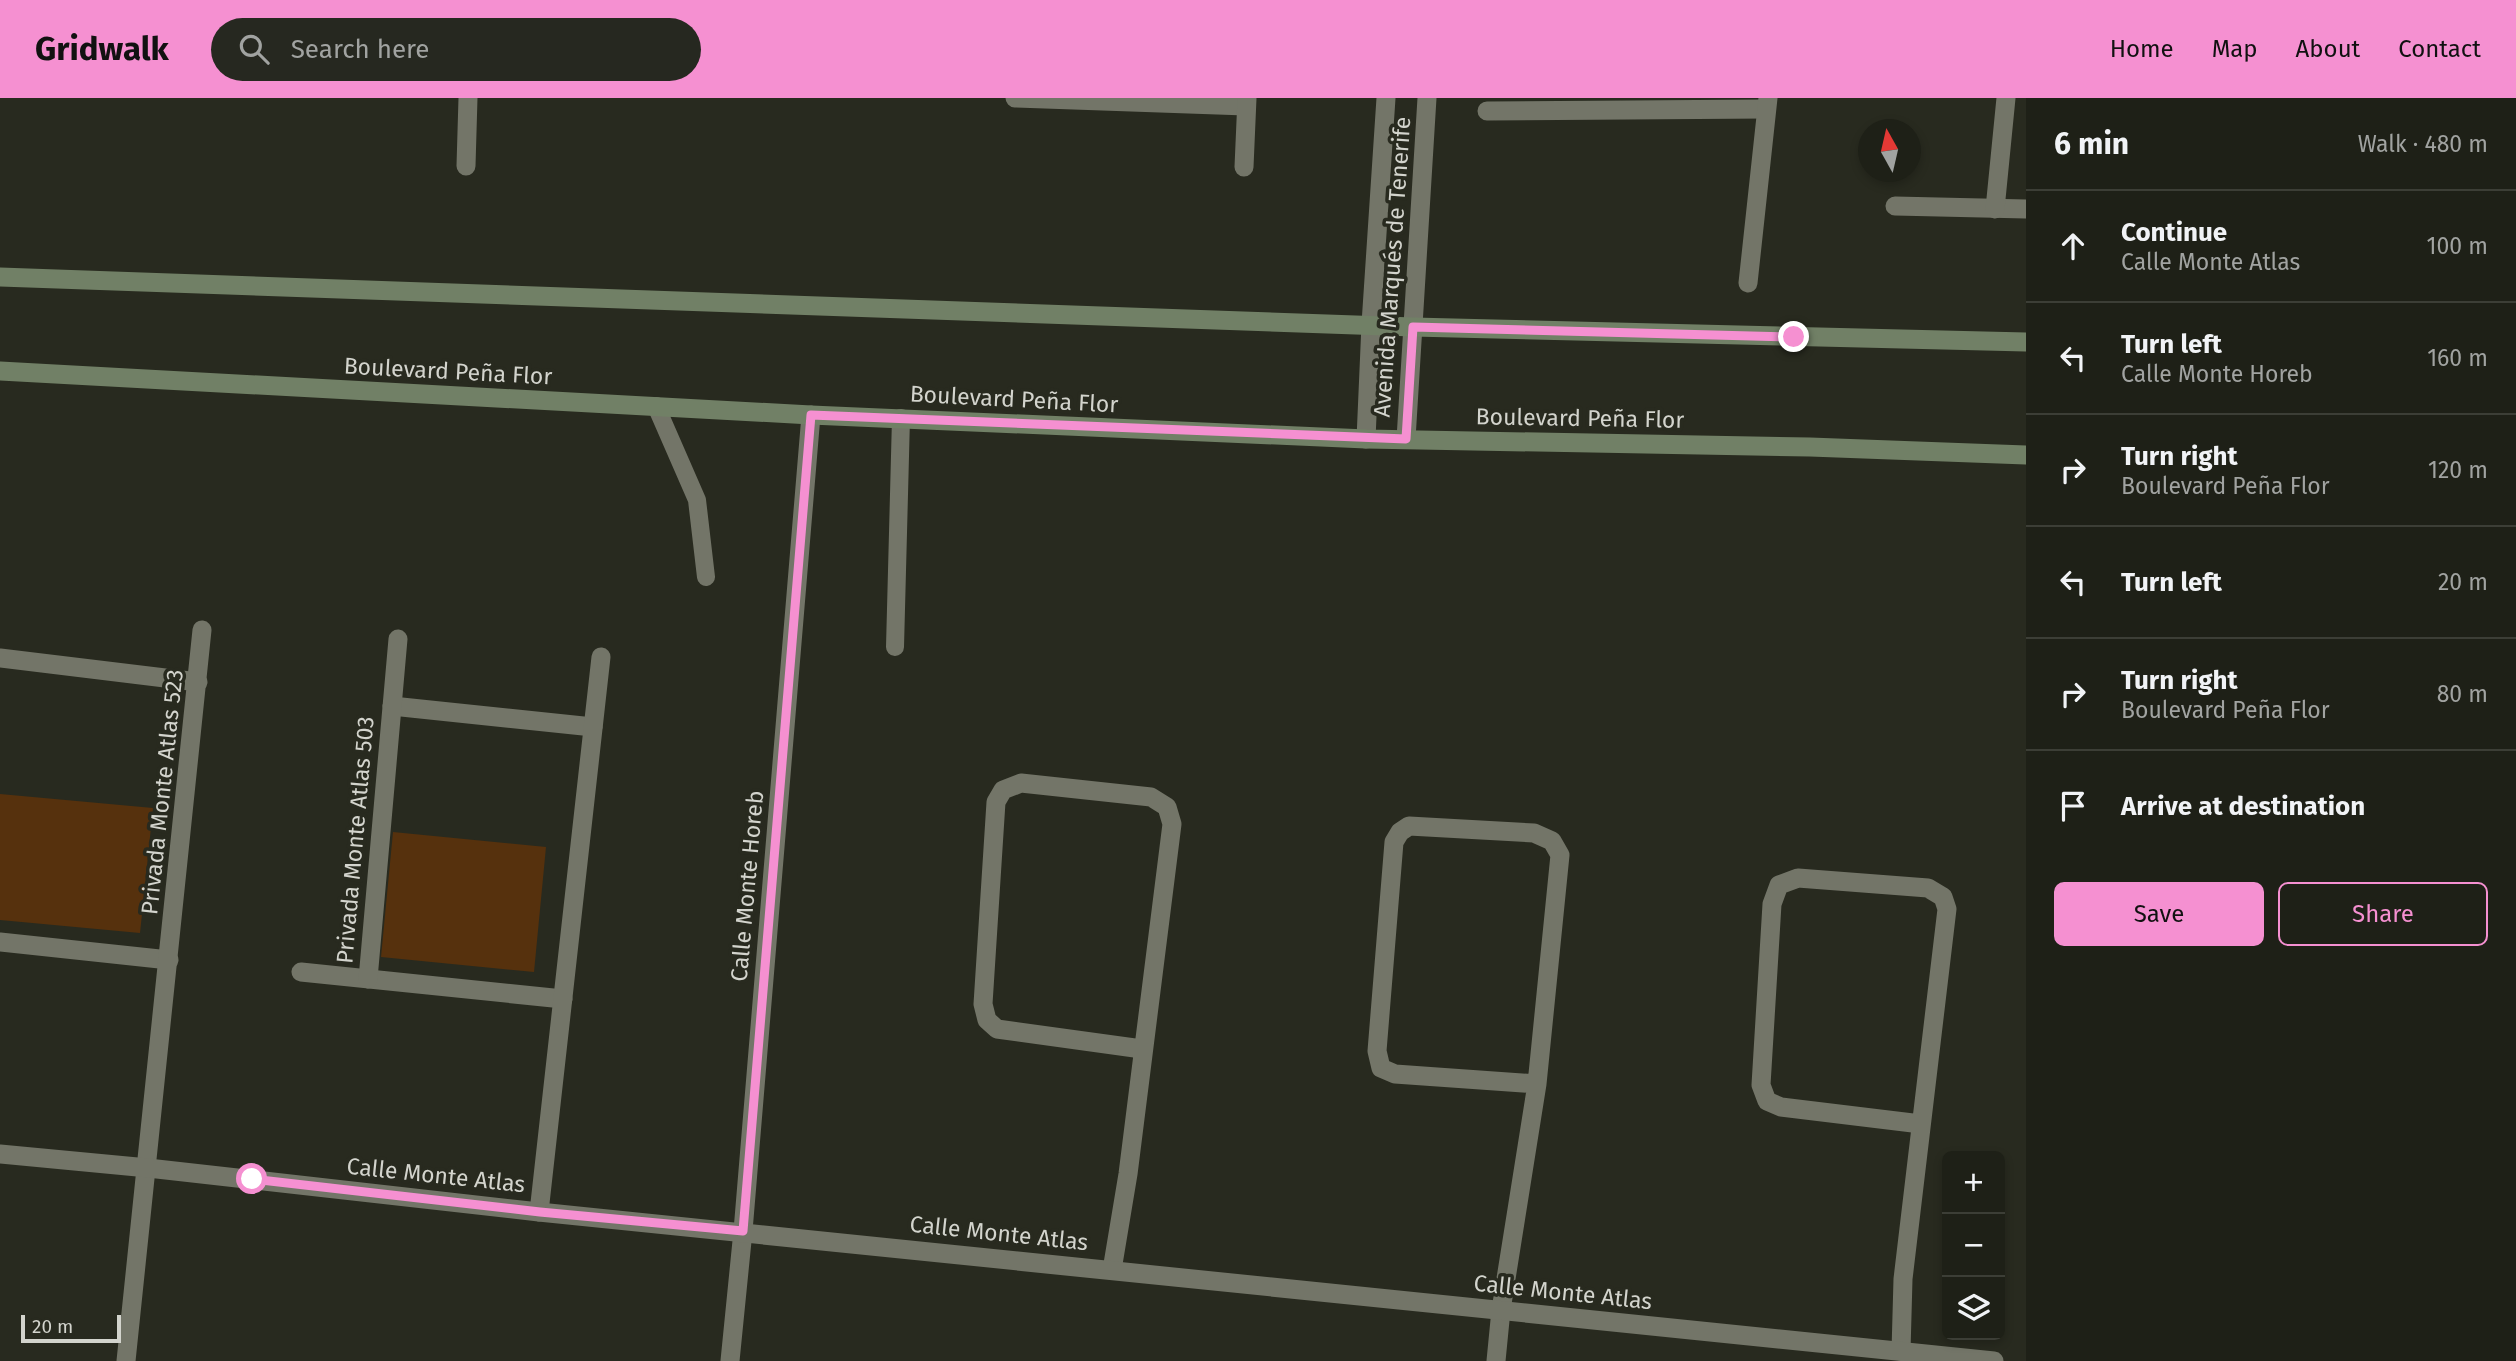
<!DOCTYPE html>
<html lang="en">
<head>
<meta charset="utf-8">
<style>
	body { margin:0; font-family:"Fira Sans",sans-serif; background:#262820; color:#f1f3f6 }
	.controls { position:absolute; right:21px; bottom:21px; display:grid; overflow:hidden; border-radius:10px; box-shadow:0 4px 10px #0003 }
	.controls button { width:63px; height:63px; display:grid; place-items:center; padding:0; border:0; border-bottom:2px solid #3c3e36; background:#1e2017; color:#f1f3f6; font:35px sans-serif }
	.compass { position:absolute; left:1858px; top:21px; width:63px; height:63px; border-radius:50%; background:#1e2017; box-shadow:0 4px 10px #0003; rotate:352deg }
	.scale { position:absolute; left:21px; bottom:18px; width:100px; box-sizing:border-box; padding-left:7px; border:4px solid #d3d4cd; border-top:0; font-size:19px; line-height:24px; white-space:nowrap; color:#d3d4cd; -webkit-text-stroke:5px #282a1f; paint-order:stroke }
	.stop { position:absolute; width:21px; height:21px; margin:-16px; border:5px solid #f590d1; border-radius:50%; background:#fff }
	.stop.end { background:#f590d1; border-color:#fff; box-shadow:0 2px 7px #0008 }
	.list { margin:0; padding:0; list-style:none }
	h2 { display:flex; justify-content:space-between; align-items:center; height:91px; margin:0; padding:0 28px; font-size:30px }
	h2 small { font-size:23px; font-weight:400; color:#a1a3a1 }
	.list li { display:grid; grid-template-columns:46px 1fr auto; gap:21px; align-items:center; box-sizing:border-box; height:112px; padding:0 28px; border-top:2px solid #3c3e36 }
	.list b { display:block; font-size:26px; white-space:nowrap }
	.list p { margin:0; font-size:23px; white-space:nowrap; color:#a1a3a1 }
	.list em { font-size:23px; font-style:normal; color:#a1a3a1 }
	.actions { display:flex; gap:14px; padding:21px 28px }
	.actions a { flex:1; padding:16px 0; border:2px solid #f590d1; border-radius:10px; text-align:center; font-size:24px; color:#f590d1 }
	.actions .main { background:#f590d1; color:#111 }
	.icon { flex:none; width:38px; height:38px; fill:none; stroke:currentColor; stroke-width:2; stroke-linecap:round; stroke-linejoin:round }
	.map { position:relative; flex:none; width:2026px; height:1263px; overflow:hidden }
	header { display:flex; align-items:center; gap:42px; box-sizing:border-box; height:98px; padding:0 35px; background:#f590d1; color:#111 }
	header strong { font-size:33px }
	nav { display:flex; gap:38px; margin-inline-start:auto; font-size:24px }
	.search { width:490px; height:63px; background:#262820; display:flex; align-items:center; gap:18px; box-sizing:border-box; padding:0 24px; border-radius:38px; color:#a1a3a1; font-size:26px }
	main { display:flex }
	aside { flex:1; background:#1e2017 }
	.map>svg:first-child { display:block }
	.green { fill:#56310d }
	.lines { fill:none; stroke-linecap:round; stroke-linejoin:round }
	.service { stroke:#737568; stroke-width:18 }
	.minor { stroke:#737568; stroke-width:19 }
	.tertiary { stroke:#737568; stroke-width:19 }
	.secondary { stroke:#718066; stroke-width:19 }
	.route { stroke:#f590d1; stroke-width:9 }
	.labels { text-anchor:middle; stroke-width:7; stroke-linejoin:round; paint-order:stroke }
	.street-label { font-size:23px; fill:#d3d4cd; stroke:#282a1f }
</style>
</head>
<body>
<header>
<strong>Gridwalk</strong>
<div class="search"><svg class="icon" aria-label="search" viewBox="0 0 24 24"><circle cx="10" cy="10" r="6"/><path d="M15 15l6 6"/></svg>Search here</div>
<nav><a>Home</a><a>Map</a><a>About</a><a>Contact</a></nav>
</header>
<main>
<div class="map">
<svg width="2026" height="1263" viewBox="0 0 2026 1263">
	<rect width="100%" height="100%" fill="#282a1f"/>
	<g class="green">
		<path d="M0 696 153 710 140 835 0 822Z"/>
		<path d="M393 734 546 749 534 874 381 859Z"/>
	</g>
	<g class="lines">
		<g class="service">
			<path d="M656 308 697 402 706 479"/>
			<path d="M895 549 901 320"/>
		</g>
		<g class="minor">
			<path d="M1015 0 1246 8"/>
			<path d="M1487 13 1766 11"/>
			<path d="M466 68 468 0"/>
			<path d="M1244 69 1247 0"/>
			<path d="M1895 108 2026 111"/>
			<path d="M1995 111 2006 0"/>
			<path d="M1748 185 1768 0"/>
			<path d="M0 560 198 584"/>
			<path d="M392 608 593 629"/>
			<path d="M0 844 169 862"/>
			<path d="M301 874 563 901"/>
			<path d="M368 881 398 541"/>
			<path d="M539 1114 601 559"/>
			<path d="M1112 1172 1128 1076 1172 726 1167 709 1151 699 1021 685 1003 692 996 704 983 906 987 922 997 931 1142 951"/>
			<path d="M1901 1253 1903 1181 1947 811 1943 799 1928 790 1798 780 1779 787 1772 806 1761 987 1767 1003 1781 1009 1921 1026"/>
			<path d="M126 1263 202 532"/>
			<path d="M730 1263 743 1133 811 317"/>
			<path d="M1496 1263 1501 1212 1537 986 1560 757 1552 743 1534 735 1409 728 1400 734 1394 744 1377 953 1381 970 1395 976 1537 986"/>
		</g>
		<g class="tertiary">
			<path d="M1366 341 1371 226 1386 0"/>
			<path d="M1406 341 1427 0"/>
			<path d="M0 1056 148 1070 539 1114 1994 1263"/>
		</g>
		<g class="secondary">
			<path d="M0 179 1413 229 2026 244"/>
			<path d="M0 273 811 317 1366 341 1810 349 2026 357"/>
		</g>
	</g>
	<g class="lines">
		<path class="route" d="M252 1081 540 1114 743 1133 811 317 1406 341 1413 229 1794 239"/>
	</g>
	<g class="labels">
		<g class="street-label">
			<text transform="translate(1392 169) rotate(-86)" y="8">Avenida Marqués de Tenerife</text>
			<text transform="translate(448 273) rotate(3)" y="8">Boulevard Peña Flor</text>
			<text transform="translate(1014 301) rotate(3)" y="8">Boulevard Peña Flor</text>
			<text transform="translate(1580 320) rotate(1)" y="8">Boulevard Peña Flor</text>
			<text transform="translate(162 694) rotate(-84)" y="8">Privada Monte Atlas 523</text>
			<text transform="translate(355 742) rotate(-85)" y="8">Privada Monte Atlas 503</text>
			<text transform="translate(747 788) rotate(-85)" y="8">Calle Monte Horeb</text>
			<text transform="translate(436 1077) rotate(6)" y="8">Calle Monte Atlas</text>
			<text transform="translate(999 1135) rotate(6)" y="8">Calle Monte Atlas</text>
			<text transform="translate(1563 1194) rotate(6)" y="8">Calle Monte Atlas</text>
		</g>
	</g>
</svg>
<div class="controls">
<button>+</button>
<button>−</button>
<button><svg class="icon" aria-label="layers" viewBox="0 0 24 24"><path d="M12 4l9 5-9 5-9-5zM3 14l9 5 9-5"/></svg></button>
</div>
<svg class="compass" viewBox="-18 -18 36 36"><path d="M0-13l5 13h-10z" fill="#e53935"/><path d="M0 13l5-13h-10z" fill="#a1a3a1"/></svg>
<div class="scale">20 m</div>
<div class="stop" style="left:252px;top:1081px"></div>
<div class="stop end" style="left:1794px;top:239px"></div>
</div>
<aside>
<h2>6 min<small>Walk · 480 m</small></h2>
<ul class="list">
<li><svg class="icon" aria-label="ahead" viewBox="0 0 24 24"><path d="M12 20V5M6 11l6-6 6 6"/></svg><div><b>Continue</b><p>Calle Monte Atlas</p></div><em>100 m</em></li>
<li><svg class="icon" aria-label="left" viewBox="0 0 24 24"><path d="M17 20v-9H6M10 6l-5 5 5 5"/></svg><div><b>Turn left</b><p>Calle Monte Horeb</p></div><em>160 m</em></li>
<li><svg class="icon" aria-label="right" viewBox="0 0 24 24"><path d="M7 20v-9h11M14 6l5 5-5 5"/></svg><div><b>Turn right</b><p>Boulevard Peña Flor</p></div><em>120 m</em></li>
<li><svg class="icon" aria-label="left" viewBox="0 0 24 24"><path d="M17 20v-9H6M10 6l-5 5 5 5"/></svg><div><b>Turn left</b></div><em>20 m</em></li>
<li><svg class="icon" aria-label="right" viewBox="0 0 24 24"><path d="M7 20v-9h11M14 6l5 5-5 5"/></svg><div><b>Turn right</b><p>Boulevard Peña Flor</p></div><em>80 m</em></li>
<li><svg class="icon" aria-label="arrive" viewBox="0 0 24 24"><path d="M6 21V4h12l-3 4 3 4H6"/></svg><div><b>Arrive at destination</b></div></li>
</ul>
<div class="actions"><a class="main">Save</a><a>Share</a></div>
</aside>
</main>
</body>
</html>
